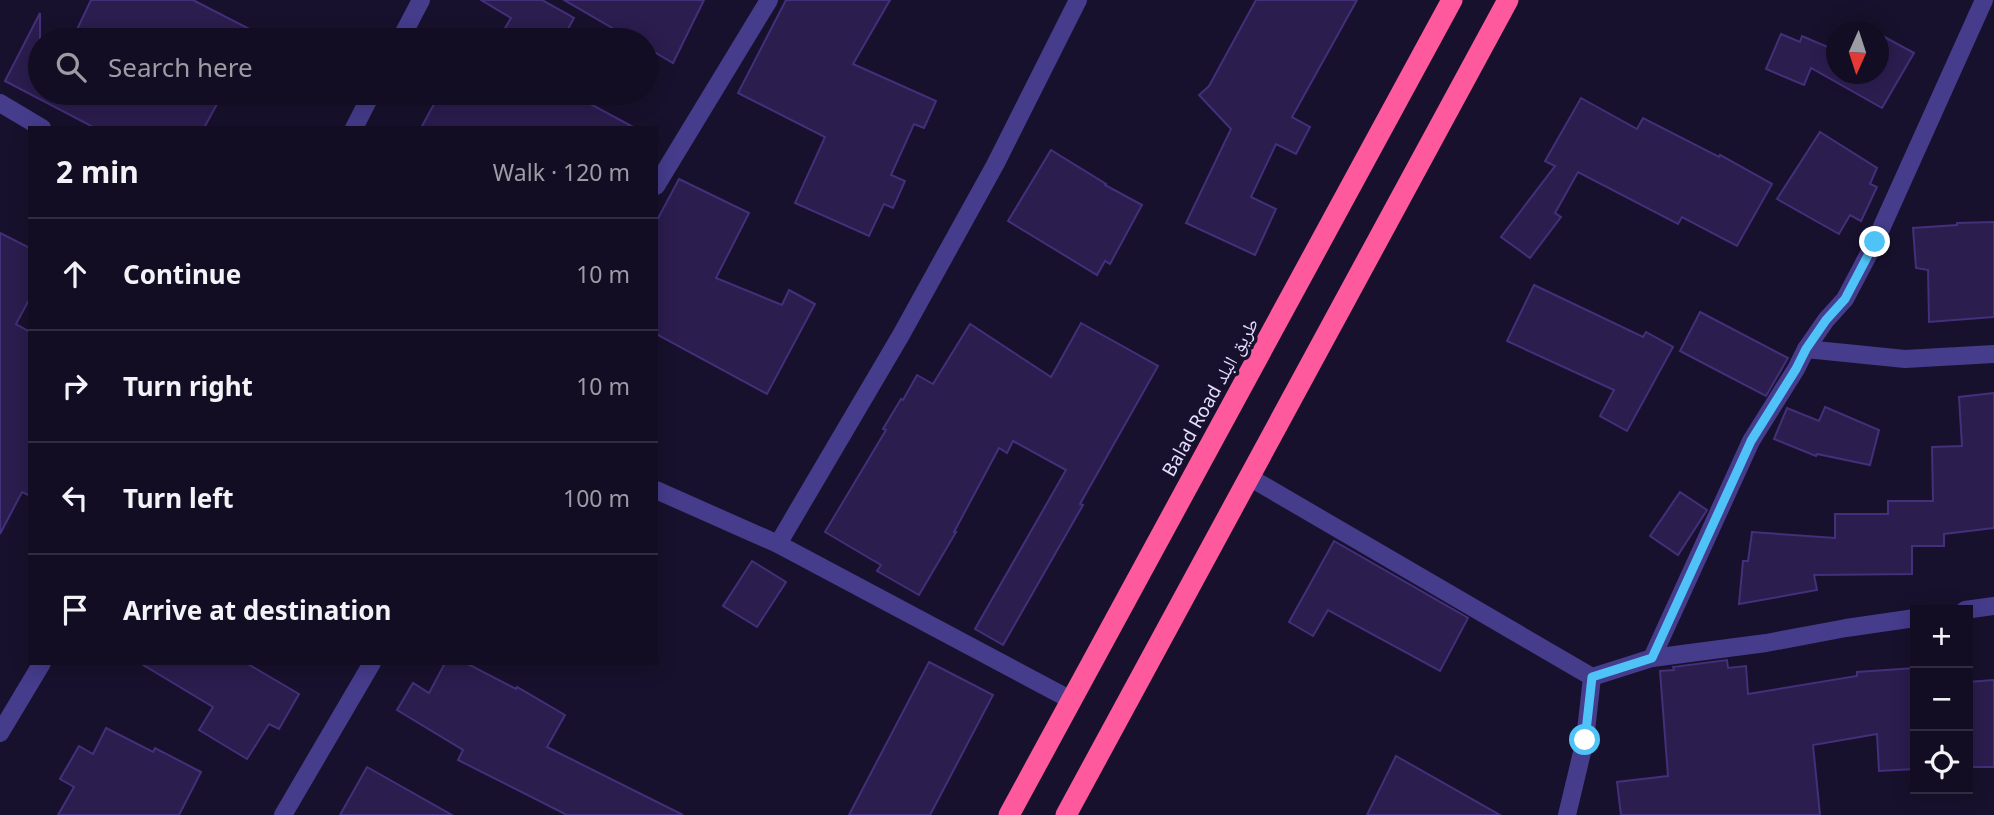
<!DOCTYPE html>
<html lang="en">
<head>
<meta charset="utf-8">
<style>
	body { margin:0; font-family:"Noto Sans","Noto Naskh Arabic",sans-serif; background:#1b162a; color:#f1f3f6 }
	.controls { position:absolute; right:21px; bottom:21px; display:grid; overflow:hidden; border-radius:0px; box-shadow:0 4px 18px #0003 }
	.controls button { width:63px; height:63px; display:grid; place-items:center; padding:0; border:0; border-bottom:2px solid #312d40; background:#120d22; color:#f1f3f6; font:35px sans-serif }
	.compass { position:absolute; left:1826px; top:21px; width:63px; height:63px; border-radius:50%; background:#120d22; box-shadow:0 4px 18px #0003; rotate:183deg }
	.stop { position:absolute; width:21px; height:21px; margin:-16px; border:5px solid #4fc3f7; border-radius:50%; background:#fff }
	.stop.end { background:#4fc3f7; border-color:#fff; box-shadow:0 2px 7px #0008 }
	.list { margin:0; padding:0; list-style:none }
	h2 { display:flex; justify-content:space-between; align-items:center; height:91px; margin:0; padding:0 28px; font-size:30px }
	h2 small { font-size:23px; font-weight:400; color:#9c9ca5 }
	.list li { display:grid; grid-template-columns:46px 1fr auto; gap:21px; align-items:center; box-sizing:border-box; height:112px; padding:0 28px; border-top:2px solid #312d40 }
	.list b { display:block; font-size:26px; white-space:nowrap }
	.list em { font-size:23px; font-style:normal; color:#9c9ca5 }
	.icon { flex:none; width:38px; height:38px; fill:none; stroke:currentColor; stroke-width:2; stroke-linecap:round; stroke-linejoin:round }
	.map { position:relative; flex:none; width:1994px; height:815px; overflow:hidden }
	.search { position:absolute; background:#120d22; box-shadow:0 4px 18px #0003; left:28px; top:28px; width:630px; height:77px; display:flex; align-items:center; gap:18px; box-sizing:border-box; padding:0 24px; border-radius:38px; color:#9c9ca5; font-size:26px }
	.panel { position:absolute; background:#120d22; box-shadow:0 4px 18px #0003; left:28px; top:126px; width:630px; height:539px; border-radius:0px }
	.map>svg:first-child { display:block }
	.building { fill:#2b1d4e; stroke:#432f7a; stroke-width:2 }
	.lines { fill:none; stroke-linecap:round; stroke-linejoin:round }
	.minor { stroke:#453c8c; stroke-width:18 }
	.highway { stroke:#ff599d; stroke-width:21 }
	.route { stroke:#4fc3f7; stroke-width:9 }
	.labels { text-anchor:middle; stroke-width:7; stroke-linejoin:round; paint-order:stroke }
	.street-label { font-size:19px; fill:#e4deff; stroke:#18112d }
</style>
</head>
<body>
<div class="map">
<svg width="1994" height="815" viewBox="0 0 1994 815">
	<rect width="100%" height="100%" fill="#18112d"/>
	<g class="building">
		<path d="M91 0H193L271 40H72Z"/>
		<path d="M481 0H542L574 18 562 40H498L511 18Z"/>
		<path d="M564 0H704L673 63 646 47V40H633Z"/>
		<path d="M786 0H890L853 64 936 101 924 128 914 124 891 175 905 181 893 208 884 204 869 236 795 203 825 137 738 93Z"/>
		<path d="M1256 0H1357L1292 117 1310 127 1296 154 1276 144 1251 197 1276 209 1255 255 1186 223 1231 129 1199 95 1209 86Z"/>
		<path d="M40 13V93H223L204 128H95L5 81Z"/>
		<path d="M1781 34 1800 42 1802 36 1837 51V74H1879V34L1914 53 1882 108 1811 68 1804 85 1766 69Z"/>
		<path d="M440 93H570L635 128H421Z"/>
		<path d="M1581 98 1637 129 1643 118 1719 157 1720 155 1772 184 1737 246 1682 217 1678 224 1578 172 1555 213 1561 217 1530 258 1501 237 1555 166 1545 161Z"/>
		<path d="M1820 132 1877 168 1870 184 1877 187 1861 221 1850 215 1839 234 1777 199Z"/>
		<path d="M1051 150 1106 184 1105 185 1142 205 1110 264 1105 261 1097 275 1008 221Z"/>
		<path d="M679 179 749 213 716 278 782 305 789 290 815 304 767 394 656 334V222Z"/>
		<path d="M1994 222V317L1929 322 1928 270 1916 268 1913 228 1957 225V223Z"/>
		<path d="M0 233 30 248V298L16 324 30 332V496L22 492 0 534Z"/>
		<path d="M1534 285 1643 337 1646 332 1673 347 1627 431 1600 416 1614 390 1507 341Z"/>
		<path d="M1700 312 1788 358 1766 396 1680 351Z"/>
		<path d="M1081 323 1158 366 1080 504 1083 505 1003 645 975 629 1066 470 1013 441 1007 453 999 448 954 532H956L919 595 877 571 881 565 825 532 886 430 883 429 901 399 903 400 917 375 933 384 970 324 1051 377Z"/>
		<path d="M1994 393V528L1944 534V546H1912V574L1814 575 1817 590 1739 604 1743 561H1748L1752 532 1835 538V514H1888V501H1933L1932 447 1962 446 1959 397Z"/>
		<path d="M1825 407 1879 430 1870 465 1817 454 1816 456 1774 439 1787 408 1819 421Z"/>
		<path d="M1680 492 1707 510 1678 555 1650 536Z"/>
		<path d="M1334 541 1468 618 1440 671 1328 610 1313 636 1289 622Z"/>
		<path d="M752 561 786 582 757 627 723 606Z"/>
		<path d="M1727 660 1728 668 1746 666 1748 694 1857 676V672L1915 668V769L1879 771 1877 734 1813 745 1820 815H1621L1617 782 1668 776 1660 671 1674 670 1673 667Z"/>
		<path d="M929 662 993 695 930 815H849Z"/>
		<path d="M140 663H246L299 694 279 729 269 724 247 759 199 730 213 707Z"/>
		<path d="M445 663H466L516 689 517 687 565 715 547 747 683 815H567L458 760 463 750 397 710 413 683 429 693Z"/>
		<path d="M1994 680V767H1968V682Z"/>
		<path d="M106 728 153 752 155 748 201 772 179 815H58L74 787 60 779 79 746 93 754Z"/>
		<path d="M1396 756 1500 815H1367Z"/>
		<path d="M367 767 452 815H340Z"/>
	</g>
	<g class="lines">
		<g class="minor">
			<path d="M400 40 421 0"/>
			<path d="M0 103 42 128"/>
			<path d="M354 128 372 93"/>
			<path d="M656 186 769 0"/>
			<path d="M1806 349 1826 320 1845 299 1875 242 1984 0"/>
			<path d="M1249 477 1592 677 1585 740 1567 815"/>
			<path d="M656 490 778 544 1071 700"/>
			<path d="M778 544 901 335 995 165 1078 0"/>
			<path d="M1965 610 1994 606"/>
			<path d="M1652 658 1751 441 1796 369 1806 349 1905 359 1994 354"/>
			<path d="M1592 677 1652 658 1766 643 1846 628 1915 618"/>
			<path d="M0 733 42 663"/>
			<path d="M283 815 372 663"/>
		</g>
		<g class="highway">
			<path d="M1009 815 1452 0"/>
			<path d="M1066 815 1508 0"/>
		</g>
	</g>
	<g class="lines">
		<path class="route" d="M1585 740 1592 677 1652 658 1751 441 1796 369 1806 349 1826 320 1845 299 1875 242"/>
	</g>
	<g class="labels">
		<g class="street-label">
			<text transform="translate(1210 397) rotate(-61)" y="7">Balad Road طريق البلد</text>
		</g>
	</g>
</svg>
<div class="controls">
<button>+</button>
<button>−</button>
<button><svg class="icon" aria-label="locate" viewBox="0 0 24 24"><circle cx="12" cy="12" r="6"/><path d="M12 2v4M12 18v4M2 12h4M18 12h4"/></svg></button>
</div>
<svg class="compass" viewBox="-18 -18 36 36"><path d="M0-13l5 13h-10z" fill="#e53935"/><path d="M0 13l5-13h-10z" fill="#9c9ca5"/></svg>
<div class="stop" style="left:1585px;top:740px"></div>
<div class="stop end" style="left:1875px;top:242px"></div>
<div class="search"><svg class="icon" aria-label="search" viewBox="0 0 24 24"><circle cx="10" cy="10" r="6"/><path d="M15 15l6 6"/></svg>Search here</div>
<section class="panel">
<h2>2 min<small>Walk · 120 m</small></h2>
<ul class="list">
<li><svg class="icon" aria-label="ahead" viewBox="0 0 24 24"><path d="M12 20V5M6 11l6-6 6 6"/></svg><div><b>Continue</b></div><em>10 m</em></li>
<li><svg class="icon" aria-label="right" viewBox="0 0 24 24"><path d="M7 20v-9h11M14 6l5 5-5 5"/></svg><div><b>Turn right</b></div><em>10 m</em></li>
<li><svg class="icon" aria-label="left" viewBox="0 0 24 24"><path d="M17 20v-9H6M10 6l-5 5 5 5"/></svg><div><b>Turn left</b></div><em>100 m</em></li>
<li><svg class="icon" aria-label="arrive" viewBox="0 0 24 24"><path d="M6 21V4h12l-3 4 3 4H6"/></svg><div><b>Arrive at destination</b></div></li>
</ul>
</section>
</div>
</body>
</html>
